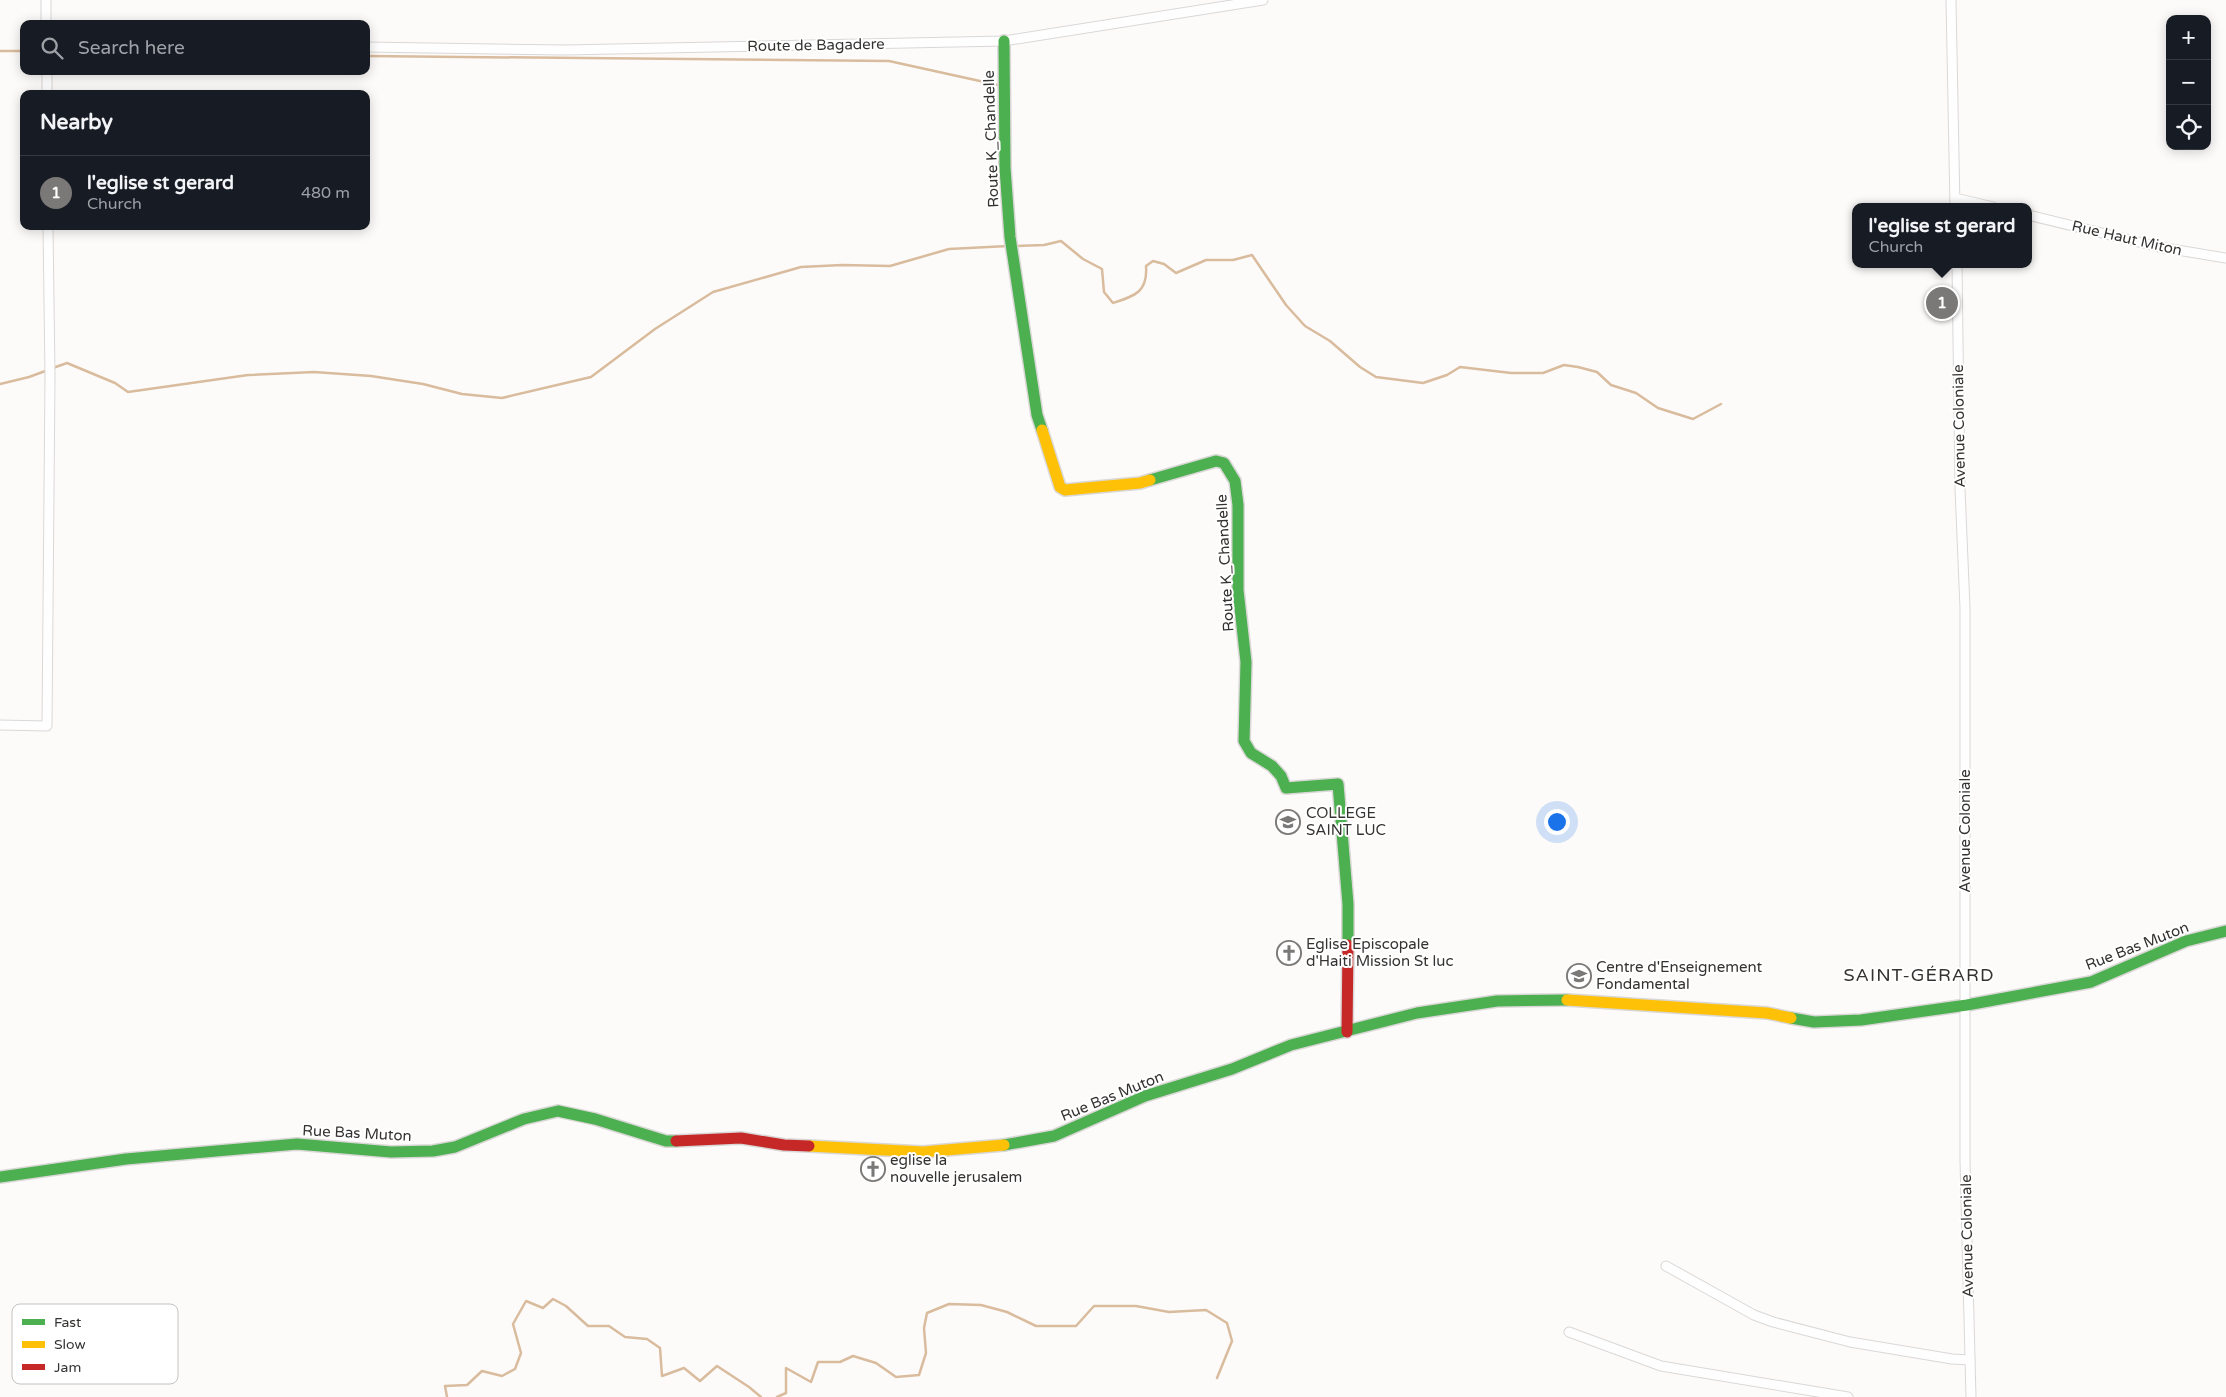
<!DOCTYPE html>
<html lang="en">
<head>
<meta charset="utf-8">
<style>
	body { margin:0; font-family:"Varela Round",sans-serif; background:#20242c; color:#f1f3f6 }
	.controls { position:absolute; right:15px; top:15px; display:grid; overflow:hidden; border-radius:10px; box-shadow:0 2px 12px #0003 }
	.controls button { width:45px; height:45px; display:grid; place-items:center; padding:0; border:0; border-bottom:1px solid #363941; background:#171b24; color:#f1f3f6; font:25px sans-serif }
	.you { position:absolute; left:1556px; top:821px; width:18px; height:18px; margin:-12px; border:4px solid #fff; border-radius:50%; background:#1a73e8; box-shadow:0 0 0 8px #1a73e833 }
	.badge { display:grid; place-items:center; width:32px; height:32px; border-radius:50%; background:#7b7978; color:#fff; font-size:16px; font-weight:700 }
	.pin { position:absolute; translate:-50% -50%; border:2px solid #fff; box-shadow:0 1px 5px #0006 }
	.popup { position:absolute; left:1852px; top:203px; width:180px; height:65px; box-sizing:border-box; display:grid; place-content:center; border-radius:10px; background:#171b24; filter:drop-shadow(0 1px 4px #0005); font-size:16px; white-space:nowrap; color:#9ea1a6 }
	.popup b { font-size:19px; color:#f1f3f6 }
	.popup::after { content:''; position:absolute; left:50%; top:100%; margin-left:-10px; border:10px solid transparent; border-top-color:#171b24 }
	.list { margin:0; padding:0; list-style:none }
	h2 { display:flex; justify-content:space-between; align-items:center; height:65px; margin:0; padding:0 20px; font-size:21px }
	h2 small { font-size:16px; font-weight:400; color:#9ea1a6 }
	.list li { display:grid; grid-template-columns:32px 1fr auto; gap:15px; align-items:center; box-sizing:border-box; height:75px; padding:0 20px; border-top:1px solid #363941 }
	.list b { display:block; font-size:19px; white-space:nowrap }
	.list p { margin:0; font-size:16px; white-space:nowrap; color:#9ea1a6 }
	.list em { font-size:16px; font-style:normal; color:#9ea1a6 }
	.icon { flex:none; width:28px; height:28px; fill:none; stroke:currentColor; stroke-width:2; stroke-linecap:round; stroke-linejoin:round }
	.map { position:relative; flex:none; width:2226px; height:1397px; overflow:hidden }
	.search { position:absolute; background:#171b24; box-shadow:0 2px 12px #0003; left:20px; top:20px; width:350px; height:55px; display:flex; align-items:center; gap:12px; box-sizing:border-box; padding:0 18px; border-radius:10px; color:#9ea1a6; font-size:19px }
	.panel { position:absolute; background:#171b24; box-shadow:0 2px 12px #0003; left:20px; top:90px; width:350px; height:140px; border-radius:10px }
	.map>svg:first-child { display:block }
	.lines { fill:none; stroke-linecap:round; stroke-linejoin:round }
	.stream { stroke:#d9bb9d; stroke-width:2.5 }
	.street-casing { stroke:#dad8d7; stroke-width:11 }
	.fast-casing { stroke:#dad8d7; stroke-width:14 }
	.slow-casing { stroke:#dad8d7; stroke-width:14 }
	.jam-casing { stroke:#dad8d7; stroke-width:14 }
	.street { stroke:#fffefe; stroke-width:9 }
	.fast { stroke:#4caf50; stroke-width:11 }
	.slow { stroke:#ffc107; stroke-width:11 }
	.jam { stroke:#c62828; stroke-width:11 }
	.labels { text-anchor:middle; stroke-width:4; stroke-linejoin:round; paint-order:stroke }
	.street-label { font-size:15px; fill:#353332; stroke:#fff }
	.poi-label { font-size:15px; fill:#353332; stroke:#fff; text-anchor:start }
	.quarter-label { font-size:18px; letter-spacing:1px; fill:#353332; stroke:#fff }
	.key { fill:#fff; stroke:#c2c2c2; stroke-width:1 }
	.key-label { font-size:14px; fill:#353332 }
</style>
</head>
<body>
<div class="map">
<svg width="2226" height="1397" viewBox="0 0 2226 1397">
	<rect width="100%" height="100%" fill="#fdfbf9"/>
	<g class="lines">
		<g class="stream">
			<path d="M0 51H24"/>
			<path d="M366 56 889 61 998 85"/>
			<path d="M1016 246 1044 245 1061 241 1083 259 1102 269 1104 292 1113 303C1135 296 1148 292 1146 266L1153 261 1164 264 1176 273 1206 260H1233L1252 255 1286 305 1305 326 1330 341 1360 367 1376 377 1423 383 1447 375 1460 367 1511 373H1543L1564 365 1578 367 1597 372 1611 385 1636 393 1658 408 1693 419 1721 404"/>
			<path d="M53 368 67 363 115 383 128 392 248 375 314 372 371 376 423 384 462 394 502 398 591 377 655 329 713 292 801 267 842 265 890 266 949 249 1008 246"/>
			<path d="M0 384 29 377 48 370"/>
			<path d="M447 1397 445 1386 467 1385 482 1371 502 1376 515 1369 521 1353 513 1324 526 1301 543 1308 553 1299 566 1306 588 1326H609L625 1337 647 1339 660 1348 662 1376 684 1368 700 1381 717 1366 749 1387 761 1397"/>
			<path d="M777 1397 786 1393V1368L811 1382 818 1362H840L853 1356 876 1363 896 1377 919 1375 926 1353 924 1328 927 1313 949 1304 981 1305 1007 1312 1036 1326H1076L1094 1306H1136L1169 1312 1206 1310 1227 1323 1232 1341 1217 1378"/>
		</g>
		<defs>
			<g id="street">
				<path d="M46 0V24"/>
				<path d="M1951 0 1955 207"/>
				<path d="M366 47 565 50 1004 41 1263 0"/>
				<path d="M47 71V94"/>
				<path d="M1955 198 1993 207"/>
				<path d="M2028 215 2159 247 2226 258"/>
				<path d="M1957 264 1960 489 1965 608V1161L1971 1397"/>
				<path d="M0 725 47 726 50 376 48 226"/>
				<path d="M1666 1266 1754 1315 1773 1322 1850 1342 1952 1359 1970 1360"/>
				<path d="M1569 1332 1661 1366 1848 1397"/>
			</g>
			<g id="fast">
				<path d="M1004 41 1005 168 1010 237 1037 415 1042 430"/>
				<path d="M1150 480 1216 461 1224 463 1235 481 1238 505V590L1246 662 1244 741 1251 753 1272 766 1281 776 1286 788 1338 784 1348 904V945"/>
				<path d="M1791 1018 1814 1022 1861 1020 1967 1005 2091 982 2186 941 2226 931"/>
				<path d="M1004 1145 1054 1136 1145 1096 1232 1069 1291 1045 1417 1013 1497 1001 1567 1000"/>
				<path d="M0 1177 126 1159 297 1144 391 1152 433 1151 455 1147 524 1119 558 1111 595 1119 666 1141H676"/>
			</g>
			<g id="slow">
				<path d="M1042 430 1060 487 1065 490 1140 483 1150 480"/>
				<path d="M1567 1000 1767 1013 1791 1018"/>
				<path d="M809 1146 923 1152 1004 1145"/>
			</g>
			<g id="jam">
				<path d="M1347 1032 1348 945"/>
				<path d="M676 1141 741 1138 784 1145 809 1146"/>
			</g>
		</defs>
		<use href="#street" class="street-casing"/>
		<use href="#fast" class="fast-casing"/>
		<use href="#slow" class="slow-casing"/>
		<use href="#jam" class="jam-casing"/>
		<use href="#street" class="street"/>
		<use href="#fast" class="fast"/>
		<use href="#slow" class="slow"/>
		<use href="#jam" class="jam"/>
	</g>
	<defs>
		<symbol id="school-ring" viewBox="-11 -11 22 22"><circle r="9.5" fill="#fff" stroke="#7b7978" stroke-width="1.5"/><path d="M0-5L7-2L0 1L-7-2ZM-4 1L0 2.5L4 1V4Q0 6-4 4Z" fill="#7b7978"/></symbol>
		<symbol id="church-ring" viewBox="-11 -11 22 22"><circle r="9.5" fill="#fff" stroke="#7b7978" stroke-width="1.5"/><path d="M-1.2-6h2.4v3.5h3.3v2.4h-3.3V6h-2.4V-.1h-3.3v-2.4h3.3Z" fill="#7b7978"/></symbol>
	</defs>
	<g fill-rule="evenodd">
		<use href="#school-ring" x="1274" y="808" width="28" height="28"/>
		<use href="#church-ring" x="1275" y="939" width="28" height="28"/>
		<use href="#school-ring" x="1565" y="962" width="28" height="28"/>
		<use href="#church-ring" x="859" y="1155" width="28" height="28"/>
	</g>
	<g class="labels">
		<g class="street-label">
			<text transform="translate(816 45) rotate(-1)" y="5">Route de Bagadere</text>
			<text transform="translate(991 139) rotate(-92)" y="5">Route K_Chandelle</text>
			<text transform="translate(2127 238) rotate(13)" y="5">Rue Haut Miton</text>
			<text transform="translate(1959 426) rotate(-91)" y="5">Avenue Coloniale</text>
			<text transform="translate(1225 563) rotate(-93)" y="5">Route K_Chandelle</text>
			<text transform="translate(1965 831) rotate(-90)" y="5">Avenue Coloniale</text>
			<text transform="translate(2137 946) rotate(-21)" y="5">Rue Bas Muton</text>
			<text transform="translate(1112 1096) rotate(-22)" y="5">Rue Bas Muton</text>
			<text transform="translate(357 1133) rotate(3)" y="5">Rue Bas Muton</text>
			<text transform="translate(1967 1236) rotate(-91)" y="5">Avenue Coloniale</text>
		</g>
		<g class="poi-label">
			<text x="1306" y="818">COLLEGE<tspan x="1306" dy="17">SAINT LUC</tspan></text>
			<text x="1306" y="949">Eglise Episcopale<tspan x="1306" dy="17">d'Haiti Mission St luc</tspan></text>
			<text x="1596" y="972">Centre d'Enseignement<tspan x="1596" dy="17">Fondamental</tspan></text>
			<text x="890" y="1165">eglise la<tspan x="890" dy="17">nouvelle jerusalem</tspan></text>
		</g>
		<g class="quarter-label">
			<text x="1919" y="981">SAINT-GÉRARD</text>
		</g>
	</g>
	<rect x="12" y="1304" width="166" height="80" rx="8" class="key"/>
	<rect x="22" y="1319" width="23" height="6" fill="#4caf50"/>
	<rect x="22" y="1341" width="23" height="7" fill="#ffc107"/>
	<rect x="22" y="1364" width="23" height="6" fill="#c62828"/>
	<g class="key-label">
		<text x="54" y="1327">Fast</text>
		<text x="54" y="1349">Slow</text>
		<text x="54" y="1372">Jam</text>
	</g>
</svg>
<div class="controls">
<button>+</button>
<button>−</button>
<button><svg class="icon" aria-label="locate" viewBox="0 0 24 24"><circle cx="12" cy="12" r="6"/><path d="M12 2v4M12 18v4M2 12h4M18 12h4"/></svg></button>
</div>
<div class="you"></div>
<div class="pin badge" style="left:1942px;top:303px">1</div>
<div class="popup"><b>l'eglise st gerard</b>Church</div>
<div class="search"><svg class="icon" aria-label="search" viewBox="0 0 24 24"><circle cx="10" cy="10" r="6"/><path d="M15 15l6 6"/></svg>Search here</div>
<section class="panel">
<h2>Nearby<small></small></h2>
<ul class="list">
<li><span class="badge">1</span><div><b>l'eglise st gerard</b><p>Church</p></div><em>480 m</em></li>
</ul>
</section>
</div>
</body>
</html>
